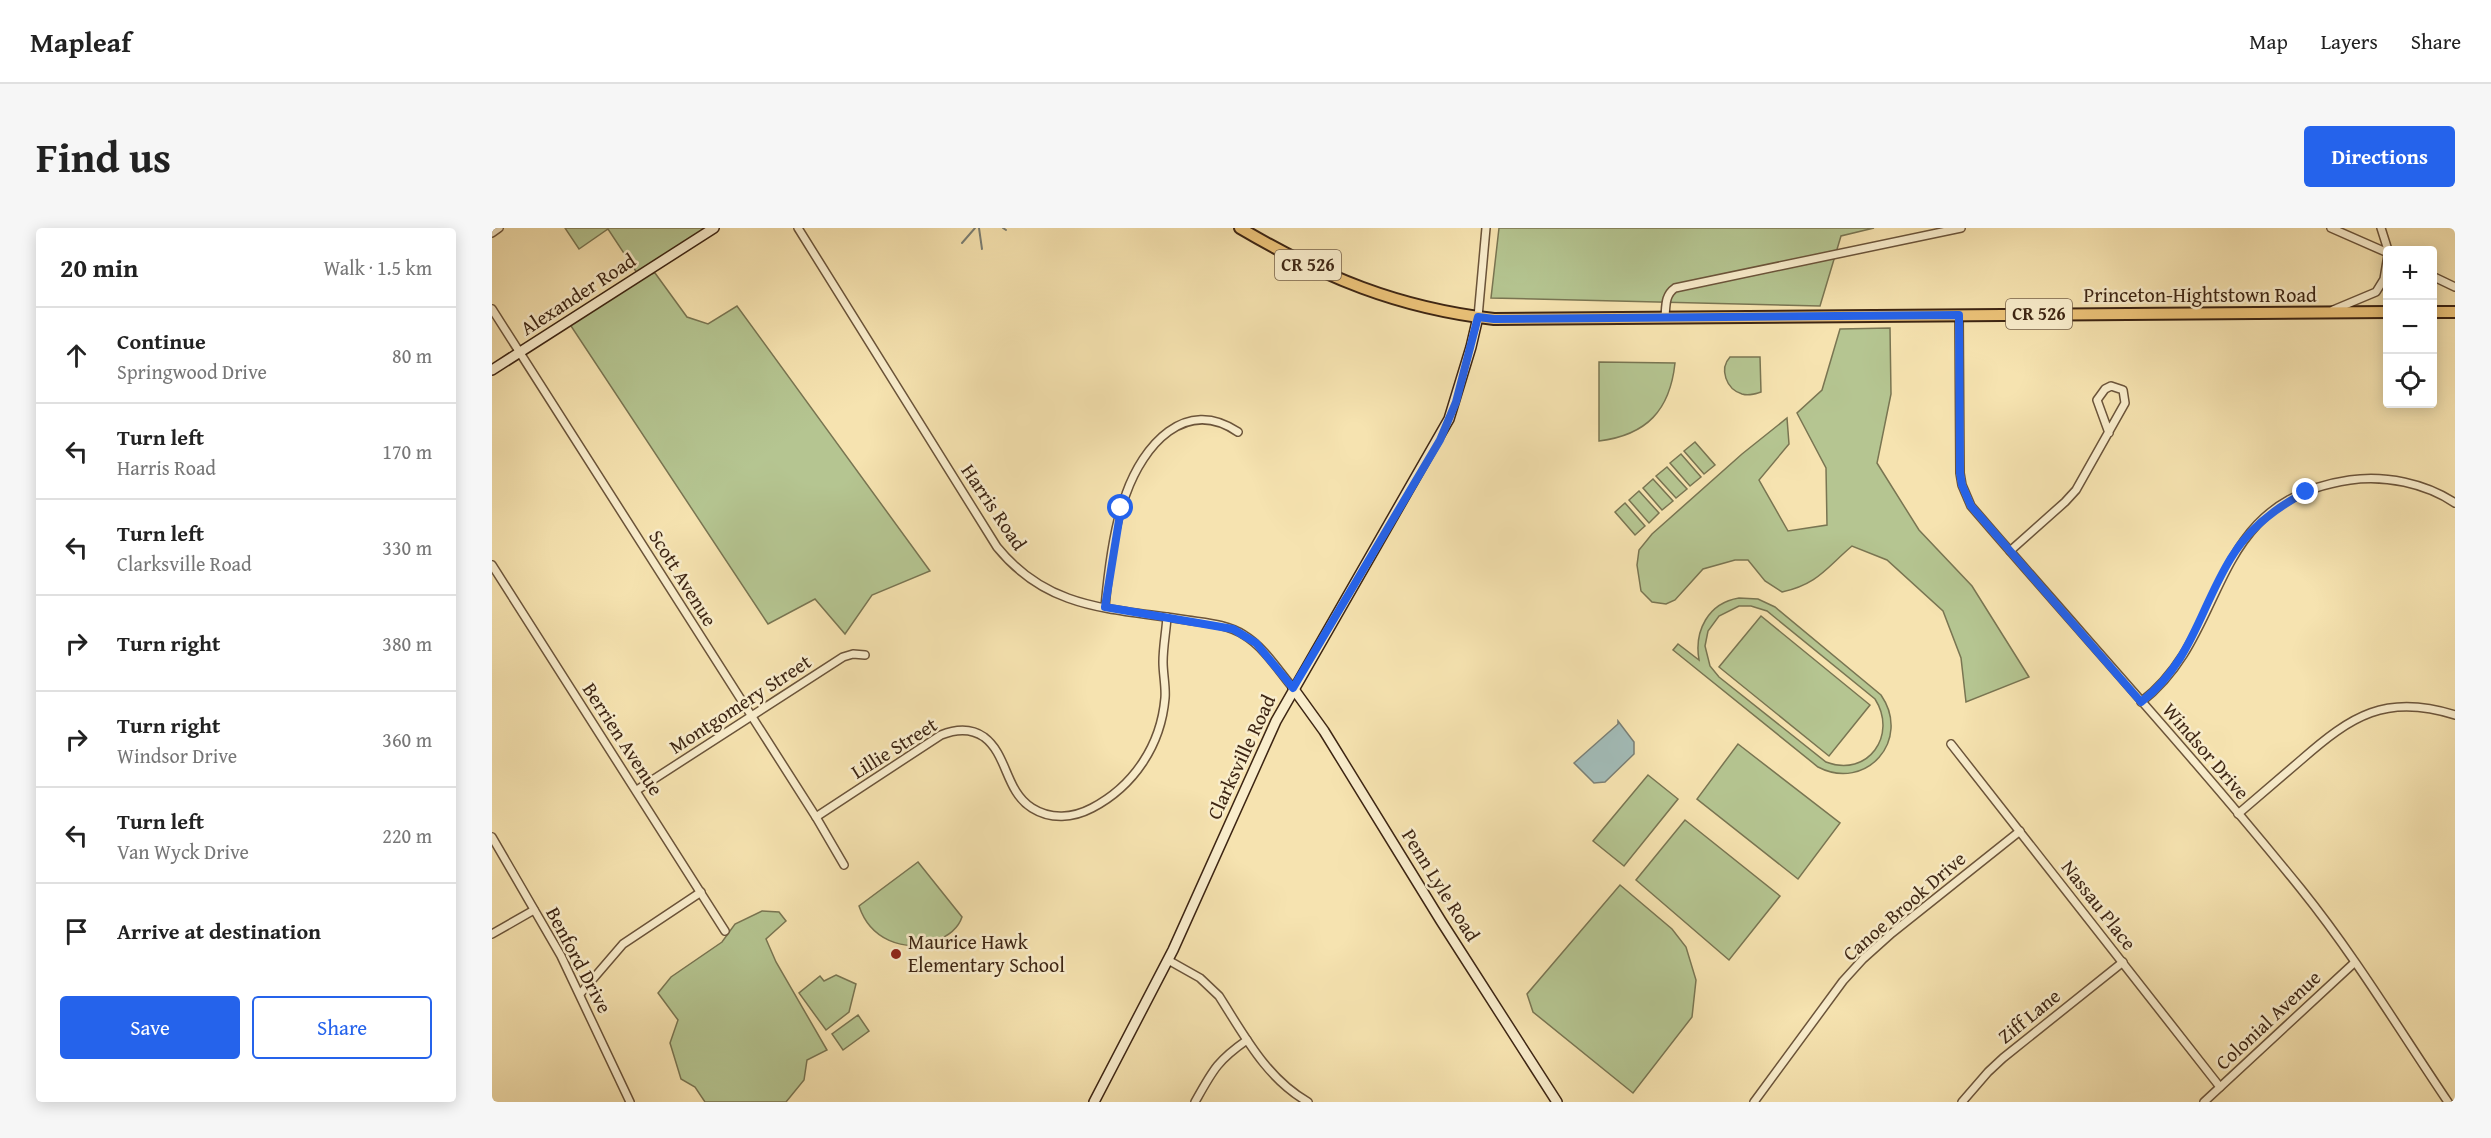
<!DOCTYPE html>
<html lang="en">
<head>
<meta charset="utf-8">
<style>
	body { margin:0; font-family:"Gentium Book Plus",serif; background:#f6f6f6; color:#222 }
	.controls { position:absolute; right:18px; top:18px; display:grid; overflow:hidden; border-radius:6px; box-shadow:0 3px 15px #0003 }
	.controls button { width:54px; height:54px; display:grid; place-items:center; padding:0; border:0; border-bottom:2px solid #e0e0e0; background:#fff; color:#222; font:30px sans-serif }
	.stop { position:absolute; width:18px; height:18px; margin:-14px; border:4px solid #2563eb; border-radius:50%; background:#fff }
	.stop.end { background:#2563eb; border-color:#fff; box-shadow:0 2px 6px #0008 }
	.list { margin:0; padding:0; list-style:none }
	h2 { display:flex; justify-content:space-between; align-items:center; height:78px; margin:0; padding:0 24px; font-size:26px }
	h2 small { font-size:20px; font-weight:400; color:#767676 }
	.list li { display:grid; grid-template-columns:39px 1fr auto; gap:18px; align-items:center; box-sizing:border-box; height:96px; padding:0 24px; border-top:2px solid #e0e0e0 }
	.list b { display:block; font-size:22px; white-space:nowrap }
	.list p { margin:0; font-size:20px; white-space:nowrap; color:#767676 }
	.list em { font-size:20px; font-style:normal; color:#767676 }
	.actions { display:flex; gap:12px; padding:18px 24px }
	.actions a { flex:1; padding:14px 0; border:2px solid #2563eb; border-radius:6px; text-align:center; font-size:21px; color:#2563eb }
	.actions .main { background:#2563eb; color:#fff }
	.icon { flex:none; width:33px; height:33px; fill:none; stroke:currentColor; stroke-width:2; stroke-linecap:round; stroke-linejoin:round }
	.map { position:relative; flex:none; width:1963px; height:874px; overflow:hidden; border-radius:6px }
	header { display:flex; align-items:center; gap:36px; box-sizing:border-box; height:84px; padding:0 30px; background:#fff; border-bottom:2px solid #e0e0e0 }
	header strong { font-size:28px }
	nav { display:flex; gap:33px; margin-inline-start:auto; font-size:21px }
	.intro { display:flex; align-items:center; justify-content:space-between; box-sizing:border-box; height:144px; padding:0 36px }
	h1 { margin:0; font-size:42px }
	.button { padding:15px 27px; border-radius:6px; background:#2563eb; color:#fff; font-size:21px; font-weight:700 }
	main { display:flex; gap:36px; padding:0 36px }
	aside { flex:1; background:#fff; border-radius:6px; box-shadow:0 3px 15px #0003 }
	.map>svg:first-child { display:block }
	.green { fill:#b5c591; stroke:#797552; stroke-width:1.5; fill-rule:evenodd }
	.water { fill:#a2bbb7; stroke:#7a7f75; stroke-width:1.5 }
	.lines { fill:none; stroke-linecap:round; stroke-linejoin:round }
	.stream { stroke:#7a7f75; stroke-width:2 }
	.street-casing { stroke:#6b543a; stroke-width:10 }
	.secondary-casing { stroke:#3d2513; stroke-width:12 }
	.primary-casing { stroke:#3d2513; stroke-width:14 }
	.street { stroke:#f9edcc; stroke-width:7 }
	.secondary { stroke:#f9edcc; stroke-width:9 }
	.primary { stroke:#ebc278; stroke-width:10 }
	.route { stroke:#2563eb; stroke-width:8 }
	.poi-dot { fill:#8f2418; stroke:#f9edcc; stroke-width:2 }
	.labels { text-anchor:middle; stroke-width:5; stroke-linejoin:round; paint-order:stroke }
	.shield { fill:#f9edcc; stroke:#75614a; stroke-width:1.5 }
	.shield-label { font-size:18px; font-weight:bold; fill:#3d2513 }
	.street-label { font-size:20px; fill:#3d2513; stroke:#f9edcc }
	.poi-label { font-size:20px; fill:#3d2513; stroke:#f9edcc; text-anchor:start }
</style>
</head>
<body>
<header>
<strong>Mapleaf</strong>
<nav><a>Map</a><a>Layers</a><a>Share</a></nav>
</header>
<div class="intro"><h1>Find us</h1><a class="button">Directions</a></div>
<main>
<aside>
<h2>20 min<small>Walk · 1.5 km</small></h2>
<ul class="list">
<li><svg class="icon" aria-label="ahead" viewBox="0 0 24 24"><path d="M12 20V5M6 11l6-6 6 6"/></svg><div><b>Continue</b><p>Springwood Drive</p></div><em>80 m</em></li>
<li><svg class="icon" aria-label="left" viewBox="0 0 24 24"><path d="M17 20v-9H6M10 6l-5 5 5 5"/></svg><div><b>Turn left</b><p>Harris Road</p></div><em>170 m</em></li>
<li><svg class="icon" aria-label="left" viewBox="0 0 24 24"><path d="M17 20v-9H6M10 6l-5 5 5 5"/></svg><div><b>Turn left</b><p>Clarksville Road</p></div><em>330 m</em></li>
<li><svg class="icon" aria-label="right" viewBox="0 0 24 24"><path d="M7 20v-9h11M14 6l5 5-5 5"/></svg><div><b>Turn right</b></div><em>380 m</em></li>
<li><svg class="icon" aria-label="right" viewBox="0 0 24 24"><path d="M7 20v-9h11M14 6l5 5-5 5"/></svg><div><b>Turn right</b><p>Windsor Drive</p></div><em>360 m</em></li>
<li><svg class="icon" aria-label="left" viewBox="0 0 24 24"><path d="M17 20v-9H6M10 6l-5 5 5 5"/></svg><div><b>Turn left</b><p>Van Wyck Drive</p></div><em>220 m</em></li>
<li><svg class="icon" aria-label="arrive" viewBox="0 0 24 24"><path d="M6 21V4h12l-3 4 3 4H6"/></svg><div><b>Arrive at destination</b></div></li>
</ul>
<div class="actions"><a class="main">Save</a><a>Share</a></div>
</aside>
<div class="map">
<svg width="1963" height="874" viewBox="0 0 1963 874">
	<rect width="100%" height="100%" fill="#f6e3b0"/>
	<filter id="stains"><feTurbulence type="fractalNoise" baseFrequency=".00333" numOctaves="4"/><feColorMatrix values="0 0 0 0 .2 0 0 0 0 .09 0 0 0 0 .02 0 0 0 .5 -.17"/></filter>
	<radialGradient id="worn" r=".72"><stop offset=".6" stop-color="#630" stop-opacity="0"/><stop offset="1" stop-color="#630" stop-opacity=".3"/></radialGradient>
	<g class="green">
		<path d="M73 0H222L147 48 116 1 87 21Z"/>
		<path d="M1007 0H1382L1349 8 1328 78 999 70Z"/>
		<path d="M163 45 195 89 216 96 245 78 438 343 380 367 353 406 323 371 276 396 77 95 150 48Z"/>
		<path d="M1398 100 1399 166 1385 235 1427 302 1480 358 1537 449 1474 474 1469 430 1451 383 1395 332 1360 318C1334 340 1326 356 1290 364L1273 353 1256 332H1243L1211 341 1183 372 1174 376 1160 374 1149 363 1145 337 1147 322 1160 306 1250 226 1295 190 1297 216 1267 252 1296 303 1335 297 1334 240 1305 185 1330 162 1348 101Z"/>
		<path d="M1238 129H1268L1269 164C1263 166 1257 168 1250 166 1234 161 1227 141 1238 129Z"/>
		<path d="M1107 134 1183 135C1178 182 1155 207 1107 213Z"/>
		<path d="M1203 214 1223 237 1212 246 1192 223Z"/>
		<path d="M1189 226 1209 249 1198 258 1178 235Z"/>
		<path d="M1175 239 1195 261 1184 270 1164 248Z"/>
		<path d="M1161 251 1181 273 1170 282 1151 260Z"/>
		<path d="M1147 263 1167 285 1157 295 1137 272Z"/>
		<path d="M1133 275 1153 298 1143 307 1123 284Z"/>
		<path d="M1247 370 1266 371 1283 379 1389 467C1420 512 1374 564 1326 539L1181 422 1186 416 1207 432C1202 403 1216 375 1247 370ZM1247 378H1259L1275 383 1383 471C1406 507 1376 550 1334 534L1227 449 1218 438 1213 418 1216 403 1227 388Z"/>
		<path d="M1269 388 1378 477 1337 528 1227 439Z"/>
		<path d="M1246 516 1348 595 1306 651 1205 571Z"/>
		<path d="M1156 547 1186 571 1132 638 1101 613Z"/>
		<path d="M1193 592 1288 668 1237 732 1144 652Z"/>
		<path d="M426 634 470 689C466 701 454 709 443 713 411 725 378 711 367 678Z"/>
		<path d="M1128 657 1180 701 1194 719 1204 752 1200 789 1141 865 1041 784 1035 766Z"/>
		<path d="M270 683 287 684 294 693 274 711 284 734 335 822 315 832 312 852 294 874H213L203 859 189 851 178 815 186 792 166 765 179 749 230 714 243 696Z"/>
		<path d="M344 747 364 756 357 784 334 802 307 765 328 748 332 753Z"/>
		<path d="M366 787 377 803 351 822 340 806Z"/>
	</g>
	<path class="water" d="M1126 493 1142 514V526L1113 554 1102 555 1082 535 1126 496Z"/>
	<g class="lines">
		<g class="stream">
			<path d="M487 0 490 21"/>
			<path d="M511 0 514 2"/>
			<path d="M470 15 483 0"/>
		</g>
		<defs>
			<g id="street">
				<path d="M306 0 505 319C557 383 620 380 695 392 714 395 735 396 752 407 772 419 786 442 801 460"/>
				<path d="M1839 0 1896 25"/>
				<path d="M1889 0 1896 22"/>
				<path d="M0 5 7 0"/>
				<path d="M1940 48 1963 59"/>
				<path d="M0 81 324 589 352 637"/>
				<path d="M1841 82 1884 64 1892 51 1896 27"/>
				<path d="M1467 87 1468 245 1470 257 1479 278C1589 406 1703 530 1809 661 1863 728 1908 803 1956 874"/>
				<path d="M986 89 994 0"/>
				<path d="M1173 89C1174 77 1173 67 1183 60L1469 0"/>
				<path d="M1518 323 1573 274 1584 262 1633 175 1631 162 1619 158 1613 161 1605 172 1617 205"/>
				<path d="M0 337 233 703"/>
				<path d="M613 379C616 346 622 297 634 266 651 218 693 168 746 204"/>
				<path d="M1649 474C1740 404 1712 273 1858 252 1893 247 1933 255 1963 275"/>
				<path d="M1459 516 1728 859"/>
				<path d="M145 562 351 429 361 426 373 427"/>
				<path d="M1746 586C1767 568 1788 550 1809 532 1859 488 1894 465 1963 487"/>
				<path d="M324 589 449 507C464 501 479 500 492 509 516 527 513 563 540 580 559 592 581 590 600 580 642 558 669 517 673 470 674 459 671 446 671 434 671 419 674 404 675 389"/>
				<path d="M0 609 69 728 138 874"/>
				<path d="M0 706 42 682"/>
				<path d="M676 732 708 750 727 768C752 807 774 850 816 874"/>
				<path d="M88 766 131 716 209 664"/>
				<path d="M703 874C721 842 725 833 755 812"/>
				<path d="M1262 874 1351 753 1371 731 1400 705 1528 603"/>
				<path d="M1470 874 1496 844 1511 830 1631 734"/>
				<path d="M1712 874 1862 735"/>
			</g>
			<g id="secondary">
				<path d="M0 142 222 0"/>
				<path d="M801 460 832 503 949 693 1065 874"/>
				<path d="M602 874 681 722 784 493 957 191 979 119 986 89"/>
			</g>
			<g id="primary">
				<path d="M748 0C831 49 906 80 1002 91L1896 84"/>
				<path d="M1940 84H1963"/>
			</g>
		</defs>
		<use href="#street" class="street-casing"/>
		<use href="#secondary" class="secondary-casing"/>
		<use href="#primary" class="primary-casing"/>
		<use href="#street" class="street"/>
		<use href="#secondary" class="secondary"/>
		<use href="#primary" class="primary"/>
	</g>
	<g class="lines">
		<path class="route" d="M629 280 613 379 741 401 764 415 801 460 948 212 964 174 986 89 1002 91 1467 87 1468 245 1470 257 1479 278 1649 474C1700 434 1707 382 1739 330 1757 300 1783 280 1814 264"/>
	</g>
	<circle class="poi-dot" cx="404" cy="726" r="6"/>
	<g class="labels">
		<g class="shield">
			<rect x="783" y="22" width="66" height="30" rx="4.5"/>
			<rect x="1514" y="71" width="66" height="30" rx="4.5"/>
		</g>
		<g class="shield-label">
			<text x="816" y="43">CR 526</text>
			<text x="1547" y="92">CR 526</text>
		</g>
		<g class="street-label">
			<text transform="translate(86 66) rotate(-33)" y="7">Alexander Road</text>
			<text x="1708" y="74">Princeton-Hightstown Road</text>
			<text transform="translate(502 279) rotate(56)" y="7">Harris Road</text>
			<text transform="translate(191 350) rotate(58)" y="7">Scott Avenue</text>
			<text transform="translate(248 476) rotate(-33)" y="7">Montgomery Street</text>
			<text transform="translate(131 511) rotate(57)" y="7">Berrien Avenue</text>
			<text transform="translate(402 520) rotate(-32)" y="7">Lillie Street</text>
			<text transform="translate(1714 523) rotate(49)" y="7">Windsor Drive</text>
			<text transform="translate(749 529) rotate(-65)" y="7">Clarksville Road</text>
			<text transform="translate(949 657) rotate(58)" y="7">Penn Lyle Road</text>
			<text transform="translate(1607 677) rotate(52)" y="7">Nassau Place</text>
			<text transform="translate(1412 678) rotate(-41)" y="7">Canoe Brook Drive</text>
			<text transform="translate(87 732) rotate(62)" y="7">Benford Drive</text>
			<text transform="translate(1537 788) rotate(-39)" y="7">Ziff Lane</text>
			<text transform="translate(1776 792) rotate(-43)" y="7">Colonial Avenue</text>
		</g>
		<g class="poi-label">
			<text x="416" y="721">Maurice Hawk<tspan x="416" dy="23">Elementary School</tspan></text>
		</g>
	</g>
	<rect width="100%" height="100%" filter="url(#stains)"/>
	<rect width="100%" height="100%" fill="url(#worn)"/>
</svg>
<div class="controls">
<button>+</button>
<button>−</button>
<button><svg class="icon" aria-label="locate" viewBox="0 0 24 24"><circle cx="12" cy="12" r="6"/><path d="M12 2v4M12 18v4M2 12h4M18 12h4"/></svg></button>
</div>
<div class="stop" style="left:629px;top:280px"></div>
<div class="stop end" style="left:1814px;top:264px"></div>
</div>
</main>
</body>
</html>
